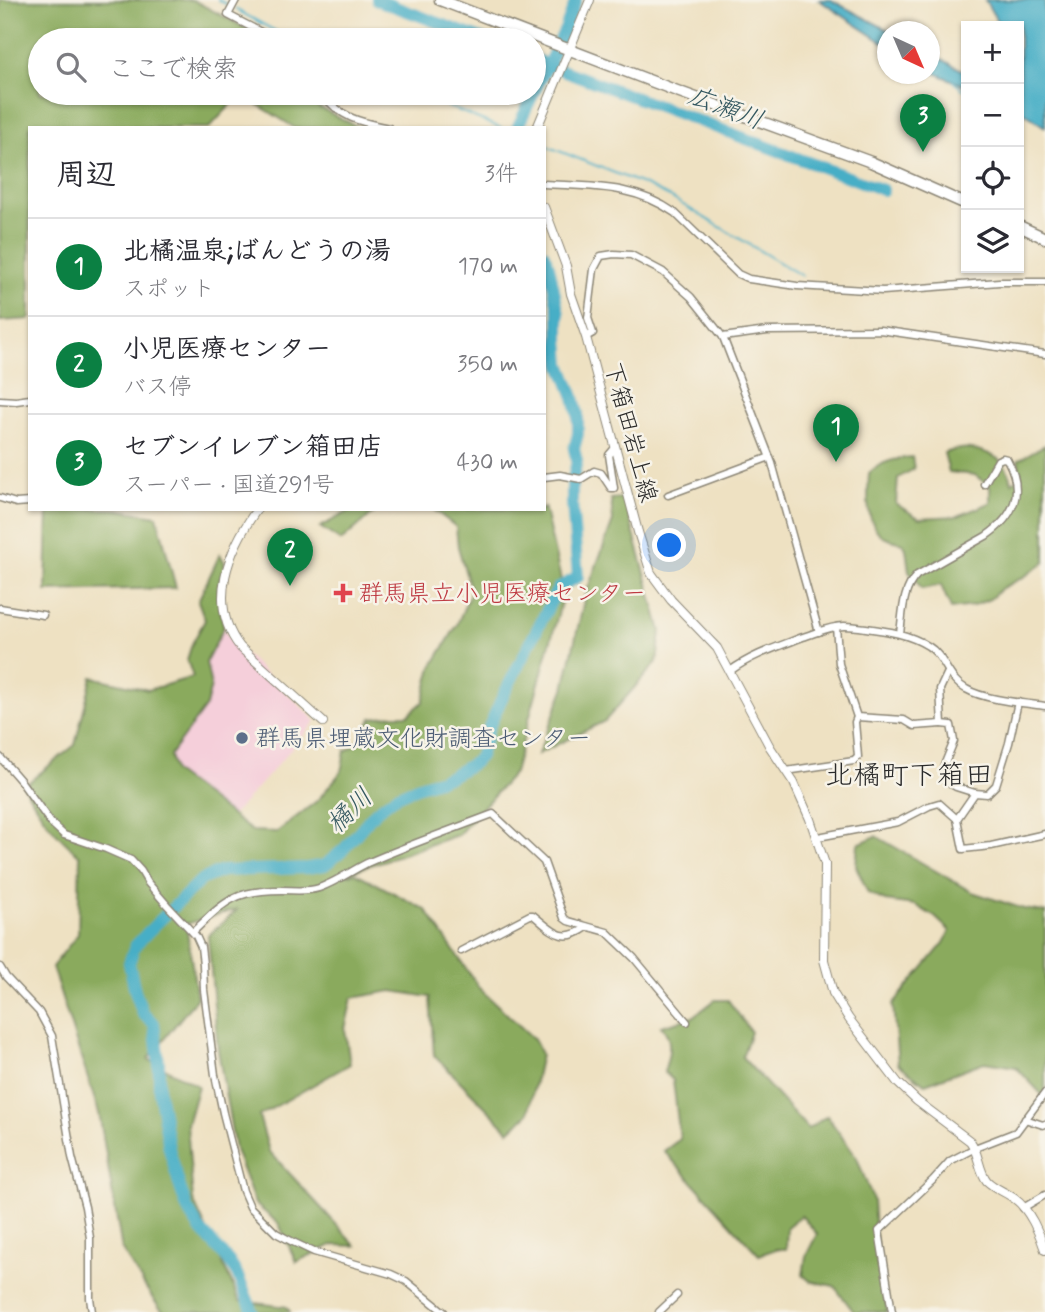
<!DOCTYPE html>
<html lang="ja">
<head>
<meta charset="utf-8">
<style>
	body { margin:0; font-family:Mynerve,"Klee One",sans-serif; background:#f2f2f3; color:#2b2b33 }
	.controls { position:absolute; right:21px; top:21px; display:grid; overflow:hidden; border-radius:0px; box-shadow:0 2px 5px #0004 }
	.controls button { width:63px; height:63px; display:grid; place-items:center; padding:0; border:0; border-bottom:2px solid #e1e1e2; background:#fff; color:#2b2b33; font:35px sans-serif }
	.compass { position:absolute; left:877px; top:21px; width:63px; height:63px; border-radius:50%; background:#fff; box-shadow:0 2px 5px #0004; rotate:136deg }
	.you { position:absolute; left:670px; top:546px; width:24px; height:24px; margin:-18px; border:5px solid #fff; border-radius:50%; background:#1a73e8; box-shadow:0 0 0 10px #1a73e833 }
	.badge { display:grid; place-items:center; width:46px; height:46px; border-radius:50%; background:#0b8043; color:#fff; font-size:23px; font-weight:700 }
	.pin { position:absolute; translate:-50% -58px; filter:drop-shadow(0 2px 4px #0008) }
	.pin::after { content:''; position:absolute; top:37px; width:24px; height:21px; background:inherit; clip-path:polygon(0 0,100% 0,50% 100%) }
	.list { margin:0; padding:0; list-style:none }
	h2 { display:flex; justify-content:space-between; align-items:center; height:91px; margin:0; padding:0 28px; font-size:30px }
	h2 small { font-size:23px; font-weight:400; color:#7c7c81 }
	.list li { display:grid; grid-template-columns:46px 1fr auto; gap:21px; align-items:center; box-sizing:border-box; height:98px; padding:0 28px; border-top:2px solid #e1e1e2 }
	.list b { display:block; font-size:26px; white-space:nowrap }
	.list p { margin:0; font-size:23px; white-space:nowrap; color:#7c7c81 }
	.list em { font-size:23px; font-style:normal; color:#7c7c81 }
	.icon { flex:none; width:38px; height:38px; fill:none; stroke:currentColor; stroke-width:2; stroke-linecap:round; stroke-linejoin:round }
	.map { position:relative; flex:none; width:1045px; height:1312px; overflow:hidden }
	.search { position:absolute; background:#fff; box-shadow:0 2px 5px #0004; left:28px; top:28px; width:518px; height:77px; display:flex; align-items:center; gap:18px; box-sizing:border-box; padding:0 24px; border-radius:38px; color:#7c7c81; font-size:26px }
	.panel { position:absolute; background:#fff; box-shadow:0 2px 5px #0004; left:28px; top:126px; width:518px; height:385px; border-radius:0px }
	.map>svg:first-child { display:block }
	.built { fill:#f5cfda }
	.forest { fill:#8aaa5d; stroke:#5a6a44; stroke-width:2 }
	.water { fill:#47aec6; stroke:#396c78; stroke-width:2 }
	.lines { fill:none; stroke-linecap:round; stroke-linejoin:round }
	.stream { stroke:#47aec6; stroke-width:2 }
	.river { stroke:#47aec6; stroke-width:12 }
	.street-casing { stroke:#8c8676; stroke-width:9 }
	.secondary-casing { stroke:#8c8676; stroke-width:10 }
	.highway-casing { stroke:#8c8676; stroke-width:13 }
	.street { stroke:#fff; stroke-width:6 }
	.secondary { stroke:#fff; stroke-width:8 }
	.highway { stroke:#fff; stroke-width:10 }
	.health-dot { fill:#e0444e; stroke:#f7f3e8; stroke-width:2.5 }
	.service-dot { fill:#5c6f8a; stroke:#f7f3e8; stroke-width:2.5 }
	.labels { text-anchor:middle; stroke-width:5; stroke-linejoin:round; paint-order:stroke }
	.street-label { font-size:24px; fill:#2b2b2b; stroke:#f7f3e8 }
	.health-label { font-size:24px; fill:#be3a42; stroke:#f7f3e8; text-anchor:start }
	.service-label { font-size:24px; fill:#4e5e75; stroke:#f7f3e8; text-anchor:start }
	.water-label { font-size:26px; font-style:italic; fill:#355961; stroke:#f7f3e8 }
	.quarter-label { font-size:28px; fill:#2b2b2b; stroke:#f7f3e8 }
</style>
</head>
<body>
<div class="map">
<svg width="1045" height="1312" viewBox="0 0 1045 1312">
	<rect width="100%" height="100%" fill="#f7f3e8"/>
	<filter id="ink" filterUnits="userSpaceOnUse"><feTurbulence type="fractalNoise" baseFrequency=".0143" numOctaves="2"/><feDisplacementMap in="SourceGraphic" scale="14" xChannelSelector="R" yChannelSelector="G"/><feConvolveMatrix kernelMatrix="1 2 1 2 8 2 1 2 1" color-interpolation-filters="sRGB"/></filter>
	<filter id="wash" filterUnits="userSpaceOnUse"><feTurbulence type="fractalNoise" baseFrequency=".00686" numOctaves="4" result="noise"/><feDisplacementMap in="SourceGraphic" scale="28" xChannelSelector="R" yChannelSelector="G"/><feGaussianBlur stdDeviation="1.57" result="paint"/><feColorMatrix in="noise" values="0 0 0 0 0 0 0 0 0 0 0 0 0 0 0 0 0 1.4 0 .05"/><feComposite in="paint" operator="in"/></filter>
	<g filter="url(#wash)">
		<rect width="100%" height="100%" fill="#eee1c2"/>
		<path class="built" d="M224 627 231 641 316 721 232 816 174 772 170 755 206 706 211 686 206 662Z"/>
		<g class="forest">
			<path d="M0 0H193L268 40H40V93H306L318 107 354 125 364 128H295L241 94 209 128H30V319L0 321Z"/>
			<path d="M1045 445V562L1024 577 1002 588 990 599 973 606 951 609 941 585 922 589 909 571 906 549 903 543C897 541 887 540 882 536 864 520 868 494 869 473 882 461 895 459 912 457L914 469 898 478 896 504 919 518 958 516 990 503V487L975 475 949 472 944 453C949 452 955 449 960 449 973 447 992 453 1002 462 1007 467 1009 475 1012 482L1021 477 1018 460Z"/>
			<path d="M624 498 661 631 657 662 605 721 538 754 564 689 585 596 613 521 611 499Z"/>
			<path d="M544 506 564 593 514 773 458 835 339 876 356 873 426 910 480 989 534 1039 541 1054 528 1114 509 1131 434 1055 430 997 392 991 352 998 345 1029 350 1064 259 1116 269 1151 356 1246 332 1245 296 1262 279 1224 255 1204 235 1150 218 1050 208 936 238 909 186 924 197 998 148 1059 198 1086 187 1124 193 1200 240 1301 287 1307 290 1312H163L153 1299 122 1250 99 1113 52 967 78 934 80 856C55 835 40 815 24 786L75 745 92 677 148 690 193 677 187 660 192 644 205 620 198 601 220 554 225 563 219 583 218 599 224 627 206 662 211 686 206 706 170 755 174 772 252 831 277 832 318 800 341 772 345 751 356 745 372 718 392 715H408L423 702 432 667 457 625 471 591 458 547 456 527 433 509H544Z"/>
			<path d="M48 509H114L157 516 176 588 46 591Z"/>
			<path d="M353 509H378L341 541 320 527Z"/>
			<path d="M876 836 972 892 1024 909 1045 912V1098L1016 1067 984 1062 925 1084 898 1064 893 1004 944 943 950 931 935 917 915 905 885 901 868 893 856 866 858 844Z"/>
			<path d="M715 1000H728L751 1032 742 1057 808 1129 827 1116 857 1158 873 1200 877 1262 888 1312H854L834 1286 810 1281 803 1275 806 1256 817 1234 801 1215 787 1227 786 1249H776L759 1255 664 1151 680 1139 673 1080 664 1072C669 1056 674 1039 661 1026L693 1017Z"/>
		</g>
		<g class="water">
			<path d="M819 0H831L890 31 888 32 887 45Z"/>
			<path d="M985 0H1045V127L1019 109V26H1000Z"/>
			<path d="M930 53 966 72V86L930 71Z"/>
		</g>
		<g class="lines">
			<g class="stream">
				<path d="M218 0 230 6"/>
				<path d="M235 9 292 40"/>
				<path d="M953 81 961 88 966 90"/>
				<path d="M415 93 501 128"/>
				<path d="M544 145 645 185 670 197 802 276"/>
			</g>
			<g class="river">
				<path d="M377 0 484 40"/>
				<path d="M534 59 541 62"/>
				<path d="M554 67 883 190"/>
				<path d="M517 128 566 27 576 0"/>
				<path d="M253 1312 237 1274 229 1261 199 1228 187 1208 179 1184 169 1148 159 1091V1063L154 1023 143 1014 135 991 129 963 135 946 148 932 201 880 222 871 308 868 325 865 344 849 375 812 396 796 419 786 451 776 475 762 480 756 489 727 501 700 558 588 578 577 572 503V483L577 461 574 449 578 434V414L574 397 561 364 559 340V314L549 266 544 254"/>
			</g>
		</g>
	</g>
	<g filter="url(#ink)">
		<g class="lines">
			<defs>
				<g id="street">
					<path d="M236 0 228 15 276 40"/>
					<path d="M321 93C341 118 359 122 389 128"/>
					<path d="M544 184C592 187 634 184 675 213L738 274 749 279 797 286 883 291 999 282H1045"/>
					<path d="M586 337 593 333 588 318 594 269 601 256 614 254 631 255 663 272 691 297 723 337 772 463 819 632"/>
					<path d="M723 337 767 331 880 330 1045 354"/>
					<path d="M0 400 16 401 30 399"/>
					<path d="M544 477 560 475 581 479 594 471 601 473 611 488H614L609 455 615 448"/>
					<path d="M668 495 770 457"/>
					<path d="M0 498 16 503 30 502"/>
					<path d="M0 608 43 615"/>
					<path d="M836 627 839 664 857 717 904 720 914 726 942 724 940 689 948 672"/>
					<path d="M900 633C903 613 902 590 917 575L986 536C1015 516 1025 492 1007 459L1003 458 998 460 984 484"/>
					<path d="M730 671C752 655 777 647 803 637 816 633 830 626 844 626 852 626 859 627 866 628 888 631 909 634 928 646 945 656 947 679 966 689 985 700 1023 703 1045 706"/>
					<path d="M942 724 951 725 954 741 943 768 945 780 956 787 975 793"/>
					<path d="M0 757 20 780 51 823 64 835 106 849 131 860 141 871 148 883 167 905 196 936 201 947 203 964 204 990 215 1075 223 1113 243 1191 250 1207 276 1233 293 1242 314 1252 391 1274 406 1281 444 1312"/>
					<path d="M786 771 854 761 858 757 855 722 857 717"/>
					<path d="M957 819 975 793 987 794 996 785 1009 743 1018 702"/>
					<path d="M818 837 898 822 929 806 939 803 957 819 963 849 991 846 1045 834"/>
					<path d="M193 932C225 901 235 890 282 890 294 890 307 892 319 888 336 882 351 871 367 863 408 845 451 830 493 814L544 862 564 918 568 921 607 932 634 958 687 1022"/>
					<path d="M461 951 530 915H533C553 931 562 945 587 927"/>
					<path d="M0 967 6 977 39 1012 52 1036 72 1157 85 1207 90 1238V1298L92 1312"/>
					<path d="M1025 1119 1043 1125 1045 1124"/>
					<path d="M1023 1208 1045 1195"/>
					<path d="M659 1312 677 1295"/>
					<path d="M892 1312 879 1231 933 1180 950 1161 975 1148 1016 1132 1045 1093"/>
				</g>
				<g id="secondary">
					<path d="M537 128 590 0"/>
					<path d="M544 207 566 266 571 294 586 337 638 532 651 573 671 600 717 648 770 747 794 783 810 819 825 864 824 960 833 993 849 1019 898 1083 917 1101 970 1141C979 1152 978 1170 987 1181 995 1189 1006 1192 1015 1199 1029 1209 1040 1234 1045 1250"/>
					<path d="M257 509C229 549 206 603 240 647L323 722"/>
				</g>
				<g id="highway">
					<path d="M440 0 677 91 871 162 966 204"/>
					<path d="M1019 226 1045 238"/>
				</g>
			</defs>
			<use href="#street" class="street-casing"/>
			<use href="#secondary" class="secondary-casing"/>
			<use href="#highway" class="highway-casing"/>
			<use href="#street" class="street"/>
			<use href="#secondary" class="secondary"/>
			<use href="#highway" class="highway"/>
		</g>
	</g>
	<path class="health-dot" d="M339.5 582.5h7v7h7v7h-7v7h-7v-7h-7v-7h7z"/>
	<circle class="service-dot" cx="242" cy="738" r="7"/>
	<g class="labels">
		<g class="street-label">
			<text transform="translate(631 432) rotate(75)" y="8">下箱田岩上線</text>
		</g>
		<g class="health-label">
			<text x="359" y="601">群馬県立小児医療センター</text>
		</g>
		<g class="service-label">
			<text x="256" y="746">群馬県埋蔵文化財調査センター</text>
		</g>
		<g class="water-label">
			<text transform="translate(726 107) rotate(21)" y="9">広瀬川</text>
			<text transform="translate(349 810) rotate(-44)" y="9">橘川</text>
		</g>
		<g class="quarter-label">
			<text x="909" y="784">北橘町下箱田</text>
		</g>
	</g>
</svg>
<div class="controls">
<button>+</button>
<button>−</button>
<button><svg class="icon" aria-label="locate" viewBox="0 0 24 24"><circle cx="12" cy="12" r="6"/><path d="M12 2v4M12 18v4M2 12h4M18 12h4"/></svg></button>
<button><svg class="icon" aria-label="layers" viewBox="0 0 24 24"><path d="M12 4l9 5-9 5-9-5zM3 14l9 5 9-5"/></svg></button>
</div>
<svg class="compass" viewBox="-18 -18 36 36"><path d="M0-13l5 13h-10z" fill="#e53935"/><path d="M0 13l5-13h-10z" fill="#7c7c81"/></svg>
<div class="you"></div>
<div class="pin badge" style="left:836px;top:462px">1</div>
<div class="pin badge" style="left:290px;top:586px">2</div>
<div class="pin badge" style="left:923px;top:152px">3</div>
<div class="search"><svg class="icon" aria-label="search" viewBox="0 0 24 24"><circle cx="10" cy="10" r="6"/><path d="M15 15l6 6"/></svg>ここで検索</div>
<section class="panel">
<h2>周辺<small>3件</small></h2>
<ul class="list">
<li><span class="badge">1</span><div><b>北橘温泉;ばんどうの湯</b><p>スポット</p></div><em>170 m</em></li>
<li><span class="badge">2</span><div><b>小児医療センター</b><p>バス停</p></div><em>350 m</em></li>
<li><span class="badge">3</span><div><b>セブンイレブン箱田店</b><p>スーパー · 国道291号</p></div><em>430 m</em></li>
</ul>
</section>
</div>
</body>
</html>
